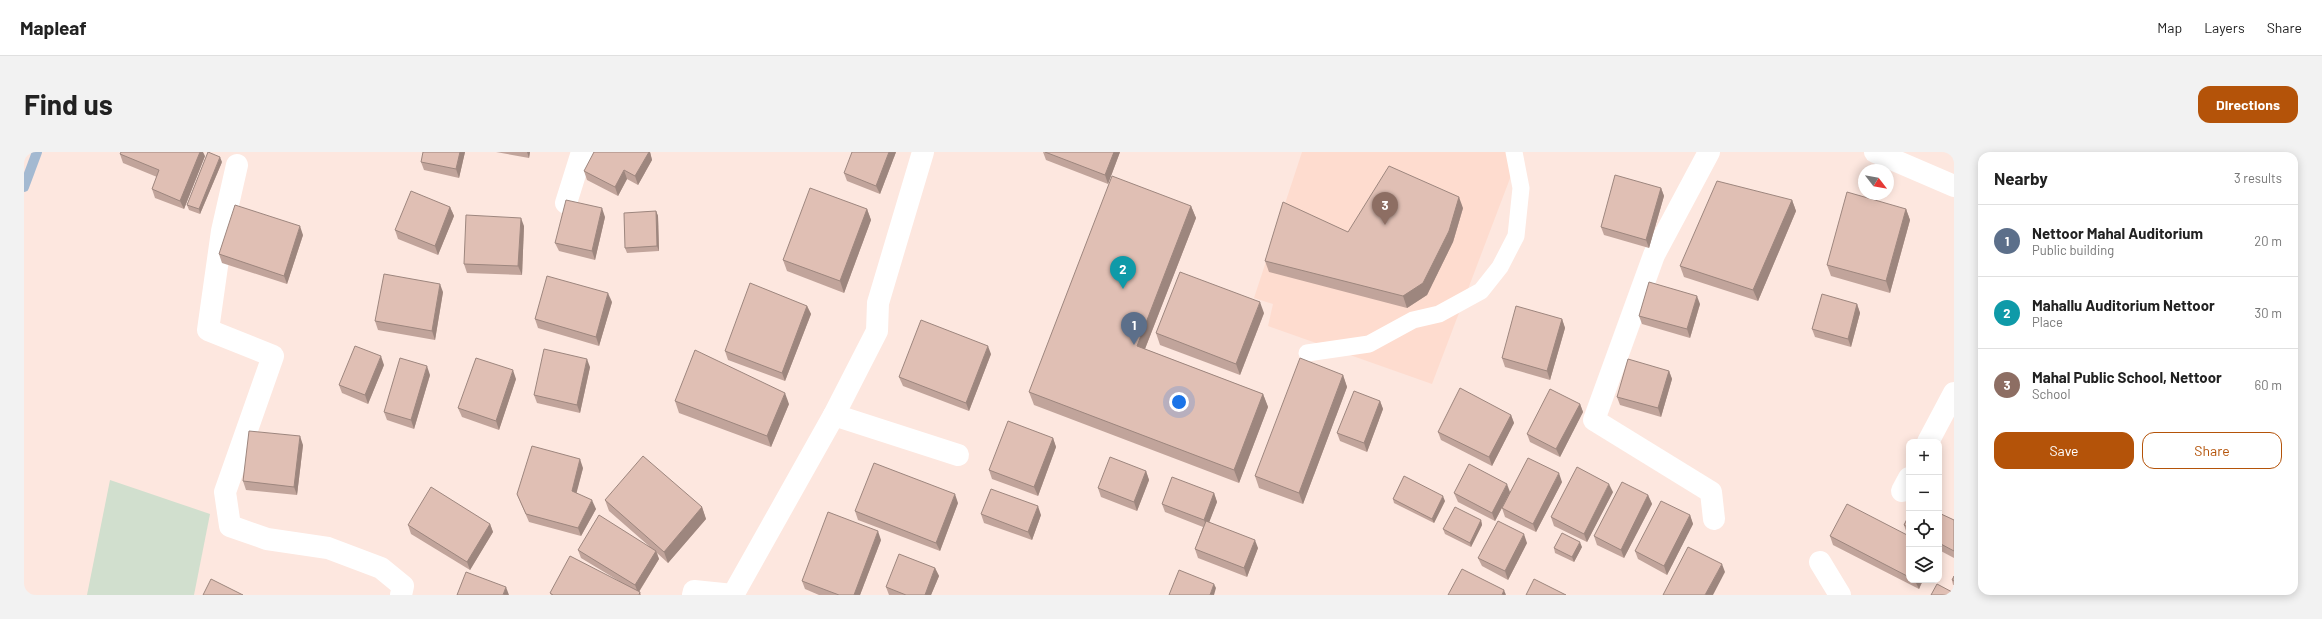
<!DOCTYPE html>
<html lang="en">
<head>
<meta charset="utf-8">
<style>
	body { margin:0; font-family:Barlow,sans-serif; background:#f2f2f2; color:#222 }
	.controls { position:absolute; right:12px; bottom:12px; display:grid; overflow:hidden; border-radius:8px; box-shadow:0 2px 10px #0003 }
	.controls button { width:36px; height:36px; display:grid; place-items:center; padding:0; border:0; border-bottom:1px solid #e0e0e0; background:#fff; color:#222; font:20px sans-serif }
	.compass { position:absolute; left:1834px; top:12px; width:36px; height:36px; border-radius:50%; background:#fff; box-shadow:0 2px 10px #0003; rotate:121deg }
	.you { position:absolute; left:1155px; top:250px; width:14px; height:14px; margin:-10px; border:3px solid #fff; border-radius:50%; background:#1a73e8; box-shadow:0 0 0 6px #1a73e833 }
	.badge { display:grid; place-items:center; width:26px; height:26px; border-radius:50%; background:#b45309; color:#fff; font-size:13px; font-weight:700 }
	.pin { position:absolute; translate:-50% -33px; filter:drop-shadow(0 1px 2px #0008) }
	.pin::after { content:''; position:absolute; top:21px; width:14px; height:12px; background:inherit; clip-path:polygon(0 0,100% 0,50% 100%) }
	.list { margin:0; padding:0; list-style:none }
	h2 { display:flex; justify-content:space-between; align-items:center; height:52px; margin:0; padding:0 16px; font-size:17px }
	h2 small { font-size:13px; font-weight:400; color:#767676 }
	.list li { display:grid; grid-template-columns:26px 1fr auto; gap:12px; align-items:center; box-sizing:border-box; height:72px; padding:0 16px; border-top:1px solid #e0e0e0 }
	.list b { display:block; font-size:15px; white-space:nowrap }
	.list p { margin:0; font-size:13px; white-space:nowrap; color:#767676 }
	.list em { font-size:13px; font-style:normal; color:#767676 }
	.actions { display:flex; gap:8px; padding:12px 16px }
	.actions a { flex:1; padding:9px 0; border:1px solid #b45309; border-radius:12px; text-align:center; font-size:14px; color:#b45309 }
	.actions .main { background:#b45309; color:#fff }
	.icon { flex:none; width:22px; height:22px; fill:none; stroke:currentColor; stroke-width:2; stroke-linecap:round; stroke-linejoin:round }
	.map { position:relative; flex:none; width:1930px; height:443px; overflow:hidden; border-radius:12px }
	header { display:flex; align-items:center; gap:24px; box-sizing:border-box; height:56px; padding:0 20px; background:#fff; border-bottom:1px solid #e0e0e0 }
	header strong { font-size:19px }
	nav { display:flex; gap:22px; margin-inline-start:auto; font-size:14px }
	.intro { display:flex; align-items:center; justify-content:space-between; box-sizing:border-box; height:96px; padding:0 24px }
	h1 { margin:0; font-size:28px }
	.button { padding:10px 18px; border-radius:12px; background:#b45309; color:#fff; font-size:14px; font-weight:700 }
	main { display:flex; gap:24px; padding:0 24px }
	aside { flex:1; background:#fff; border-radius:12px; box-shadow:0 2px 10px #0003 }
	.map>svg:first-child { display:block }
	.built { fill:#fedccf }
	.green { fill:#d1dfce }
	.lines { fill:none; stroke-linecap:round; stroke-linejoin:round }
	.stream { stroke:#a3b9d1; stroke-width:10 }
	.service { stroke:#fff; stroke-width:17 }
	.minor { stroke:#fff; stroke-width:22 }
	.tertiary { stroke:#fff; stroke-width:22 }
	.wall { fill:#c1a49b }
	.shaded-wall { fill:#9d867e }
	.building { fill:#e0bfb4; stroke:#9d867e }
</style>
</head>
<body>
<header>
<strong>Mapleaf</strong>
<nav><a>Map</a><a>Layers</a><a>Share</a></nav>
</header>
<div class="intro"><h1>Find us</h1><a class="button">Directions</a></div>
<main>
<div class="map">
<svg width="1930" height="443" viewBox="0 0 1930 443">
	<rect width="100%" height="100%" fill="#fde7df"/>
	<path class="built" d="M1278 0H1496L1408 232 1244 174 1249 152 1230 146Z"/>
	<path class="green" d="M86 328 186 362 170 443H63Z"/>
	<g class="lines">
		<path class="stream" d="M0 35 13 0"/>
		<path class="service" d="M1283 201 1345 192 1389 168 1415 162 1457 139 1476 115 1492 84 1497 36 1490 0"/>
		<g class="minor">
			<path d="M1685 0 1630 103 1570 268 1687 340 1690 367"/>
			<path d="M213 13 198 79 184 178 249 204 201 340 206 374 243 387 304 396 357 416 379 434 377 443"/>
			<path d="M542 51 558 0"/>
			<path d="M810 263 934 303"/>
			<path d="M1904 290 1930 241"/>
			<path d="M1878 339 1885 326"/>
			<path d="M1796 410 1816 443"/>
			<path d="M669 443 670 439 709 443 810 263 853 179 854 151 899 0"/>
		</g>
		<path class="tertiary" d="M1851 0 1930 34"/>
	</g>
	<g class="wall">
		<path d="M441 0 435 26 400 18 397 10Z"/>
		<path d="M472 0H506L505 6Z"/>
		<path d="M600 0H626L628 8 614 33 603 27 594 44 563 28 560 19Z"/>
		<path d="M872 0 856 42 823 29 820 21Z"/>
		<path d="M1019 0H1096L1084 32 1022 8Z"/>
		<path d="M96 2 181 4 160 57 131 46 128 37 133 25 99 11Z"/>
		<path d="M198 10 176 62 165 58 163 53Z"/>
		<path d="M1637 36 1640 44 1625 96 1580 83 1577 75Z"/>
		<path d="M1768 48 1772 59 1734 149 1660 125 1656 114Z"/>
		<path d="M1167 54 1172 66 1121 197 1239 242 1244 255 1215 331 1010 253 1005 240Z"/>
		<path d="M426 55 430 64 414 103 374 87 371 78Z"/>
		<path d="M1439 56 1429 90 1403 143 1383 156 1245 120 1241 109 1324 80Z"/>
		<path d="M843 57 847 68 820 141 763 119 759 108Z"/>
		<path d="M1882 57 1886 68 1866 141 1807 124 1803 113Z"/>
		<path d="M632 59 634 64 635 99 603 101 601 96Z"/>
		<path d="M581 65 571 108 535 99 531 91Z"/>
		<path d="M500 74 498 123 443 121 440 112Z"/>
		<path d="M279 83 263 132 198 111 195 102Z"/>
		<path d="M419 140 411 188 354 178 351 169Z"/>
		<path d="M588 150 575 194 514 176 511 167Z"/>
		<path d="M1676 152 1666 186 1618 172 1615 164Z"/>
		<path d="M1833 152 1836 161 1827 195 1791 185 1788 177Z"/>
		<path d="M783 154 787 162 761 229 704 208 701 199Z"/>
		<path d="M1240 161 1216 223 1136 193 1132 181Z"/>
		<path d="M1538 167 1541 176 1526 228 1481 215 1478 206Z"/>
		<path d="M967 202 945 259 879 234 875 225Z"/>
		<path d="M360 213 344 252 318 241 315 233Z"/>
		<path d="M566 215 556 261 513 251 510 243Z"/>
		<path d="M1645 219 1648 227 1637 265 1596 253 1593 245Z"/>
		<path d="M406 223 390 277 363 268 360 260Z"/>
		<path d="M1319 223 1323 235 1279 352 1235 336 1231 324Z"/>
		<path d="M492 227 475 278 438 265 434 256Z"/>
		<path d="M651 249 765 252 747 295 655 261Z"/>
		<path d="M1356 249 1359 257 1343 300 1316 289 1313 281Z"/>
		<path d="M1556 252 1559 260 1536 305 1506 290 1503 282Z"/>
		<path d="M1487 263 1490 271 1468 314 1417 288 1414 280Z"/>
		<path d="M1029 286 1032 295 1014 344 968 327 965 318Z"/>
		<path d="M279 293 273 343 222 338 219 329Z"/>
		<path d="M559 316 552 341 572 357 557 384 505 370 493 342Z"/>
		<path d="M1122 319 1125 328 1113 359 1077 345 1074 336Z"/>
		<path d="M1538 330 1512 380 1481 365 1478 356 1471 369 1434 350 1430 341 1486 340Z"/>
		<path d="M1589 340 1563 390 1530 374 1527 365Z"/>
		<path d="M1190 341 1193 350 1185 370 1234 396 1223 425 1174 406 1171 397 1179 375 1141 360 1138 352Z"/>
		<path d="M1624 343 1628 352 1600 406 1573 393 1570 384Z"/>
		<path d="M1369 347 1421 349 1410 371 1370 351Z"/>
		<path d="M581 348 678 355 682 367 644 411 633 401 635 407 615 440H616L617 443H527L526 441 595 429 557 406 554 398 625 394 585 359Z"/>
		<path d="M934 351 916 399 834 368 831 359Z"/>
		<path d="M1915 361 1930 368V406L1915 398Z"/>
		<path d="M957 362 1017 363 1008 388 960 371Z"/>
		<path d="M1666 363 1669 372 1643 423 1614 407 1611 399Z"/>
		<path d="M1885 363V383L1883 382 1880 373Z"/>
		<path d="M1457 368 1458 373 1447 395 1421 382 1419 377Z"/>
		<path d="M466 372 469 380 446 418 387 382 384 373Z"/>
		<path d="M1806 384H1885V428H1899L1895 437 1809 393Z"/>
		<path d="M857 388 836 443H795L781 437 778 429Z"/>
		<path d="M1503 391 1484 428 1458 414 1454 406Z"/>
		<path d="M1558 395 1550 410 1531 401 1530 396Z"/>
		<path d="M911 416 915 424 907 443H865L862 435Z"/>
		<path d="M1930 424V433H1929L1928 428Z"/>
	</g>
	<g class="shaded-wall">
		<path d="M176 0H179L181 4 160 57 156 49Z"/>
		<path d="M436 0H441L435 26 432 17Z"/>
		<path d="M503 0H506L505 6Z"/>
		<path d="M625 0H626L628 8 614 33 611 24Z"/>
		<path d="M865 0H872L856 42 852 34Z"/>
		<path d="M1090 0H1096L1084 32 1081 23Z"/>
		<path d="M196 5 198 10 176 62 175 57Z"/>
		<path d="M600 18 603 27 594 44 591 35Z"/>
		<path d="M1637 36 1640 44 1625 96 1622 88Z"/>
		<path d="M1435 45 1439 56 1429 90 1403 143 1383 156 1379 144Z"/>
		<path d="M1768 48 1772 59 1734 149 1729 138Z"/>
		<path d="M1167 54 1172 66 1117 207 1113 194Z"/>
		<path d="M426 55 430 64 414 103 411 94Z"/>
		<path d="M578 56 581 65 571 108 568 99Z"/>
		<path d="M843 57 847 68 820 141 816 129Z"/>
		<path d="M1882 57 1886 68 1866 141 1862 129Z"/>
		<path d="M632 59 634 64 635 99 633 94Z"/>
		<path d="M497 66 500 74 498 123 494 114Z"/>
		<path d="M276 74 279 83 263 132 260 124Z"/>
		<path d="M416 132 419 140 411 188 408 179Z"/>
		<path d="M584 141 588 150 575 194 572 185Z"/>
		<path d="M1673 144 1676 152 1666 186 1663 177Z"/>
		<path d="M1236 150 1240 161 1216 223 1212 212Z"/>
		<path d="M1833 152 1836 161 1827 195 1824 187Z"/>
		<path d="M783 154 787 162 761 229 758 221Z"/>
		<path d="M1538 167 1541 176 1526 228 1523 219Z"/>
		<path d="M964 194 967 202 945 259 942 251Z"/>
		<path d="M357 204 360 213 344 252 341 243Z"/>
		<path d="M563 207 566 215 556 261 553 253Z"/>
		<path d="M403 214 406 223 390 277 387 268Z"/>
		<path d="M489 218 492 227 475 278 472 269Z"/>
		<path d="M1645 219 1648 227 1637 265 1634 256Z"/>
		<path d="M1319 223 1323 235 1279 352 1275 341Z"/>
		<path d="M761 241 765 252 747 295 743 284Z"/>
		<path d="M1239 242 1244 255 1215 331 1210 318Z"/>
		<path d="M1356 249 1359 257 1343 300 1340 291Z"/>
		<path d="M1556 252 1559 260 1536 305 1532 297Z"/>
		<path d="M1487 263 1490 271 1468 314 1465 305Z"/>
		<path d="M276 284 279 293 273 343 270 335Z"/>
		<path d="M1029 286 1032 295 1014 344 1010 335Z"/>
		<path d="M556 307 559 316 551 347 548 339Z"/>
		<path d="M1122 319 1125 328 1113 359 1110 350Z"/>
		<path d="M1535 321 1538 330 1512 380 1509 372Z"/>
		<path d="M1483 332 1486 340 1471 369 1468 361Z"/>
		<path d="M1585 332 1589 340 1563 390 1560 382Z"/>
		<path d="M1190 341 1193 350 1183 376 1180 368Z"/>
		<path d="M931 342 934 351 916 399 912 391Z"/>
		<path d="M1624 343 1628 352 1600 406 1597 398Z"/>
		<path d="M1419 344 1421 349 1410 371 1408 367Z"/>
		<path d="M568 348 572 357 557 384 554 376Z"/>
		<path d="M1014 354 1017 363 1008 388 1004 380Z"/>
		<path d="M678 355 682 367 644 411 640 400Z"/>
		<path d="M1666 363 1669 372 1643 423 1640 414Z"/>
		<path d="M1457 368 1458 373 1447 395 1446 391Z"/>
		<path d="M466 372 469 380 446 418 443 410Z"/>
		<path d="M854 379 857 388 836 443H830Z"/>
		<path d="M1500 382 1503 391 1484 428 1481 419Z"/>
		<path d="M1231 388 1234 396 1223 425 1220 416Z"/>
		<path d="M1556 390 1558 395 1550 410 1548 405Z"/>
		<path d="M632 399 635 407 614 441 611 433Z"/>
		<path d="M1698 412 1701 420 1689 443H1681Z"/>
		<path d="M911 416 915 424 907 443H901Z"/>
		<path d="M1892 428H1899L1895 437 1891 429Z"/>
		<path d="M1190 432 1192 436 1190 443H1186Z"/>
		<path d="M482 435 485 443H479Z"/>
		<path d="M1480 438 1482 443H1478Z"/>
	</g>
	<g class="building">
		<path d="M97 0H176L156 49 128 37 135 18 96 2Z"/>
		<path d="M184 0 196 5 175 57 163 53Z"/>
		<path d="M399 0H436L432 17 397 10Z"/>
		<path d="M570 0H625L611 24 600 18 591 35 560 19Z"/>
		<path d="M828 0H865L852 34 820 21Z"/>
		<path d="M1021 0H1090L1081 23Z"/>
		<path d="M1365 14 1435 45 1425 79 1399 131 1379 144 1241 109 1259 50 1324 80Z"/>
		<path d="M1591 23 1637 36 1622 88 1577 75Z"/>
		<path d="M1088 24 1167 54 1113 194 1239 242 1210 318 1005 240Z"/>
		<path d="M1693 29 1768 48 1729 138 1656 114Z"/>
		<path d="M786 36 843 57 816 129 759 108Z"/>
		<path d="M387 39 426 55 411 94 371 78Z"/>
		<path d="M1823 40 1882 57 1862 129 1803 113Z"/>
		<path d="M542 48 578 56 568 99 531 91Z"/>
		<path d="M211 53 276 74 260 124 195 102Z"/>
		<path d="M632 59 633 94 601 96 600 61Z"/>
		<path d="M442 63 497 66 494 114 440 112Z"/>
		<path d="M1156 120 1236 150 1212 212 1132 181Z"/>
		<path d="M360 122 416 132 408 179 351 169Z"/>
		<path d="M523 124 584 141 572 185 511 167Z"/>
		<path d="M1625 130 1673 144 1663 177 1615 164Z"/>
		<path d="M726 131 783 154 758 221 701 199Z"/>
		<path d="M1798 142 1833 152 1824 187 1788 177Z"/>
		<path d="M1492 154 1538 167 1523 219 1478 206Z"/>
		<path d="M897 168 964 194 942 251 875 225Z"/>
		<path d="M331 194 357 204 341 243 315 233Z"/>
		<path d="M520 197 563 207 553 253 510 243Z"/>
		<path d="M671 198 761 241 743 284 651 249Z"/>
		<path d="M376 206 403 214 387 268 360 260Z"/>
		<path d="M452 206 489 218 472 269 434 256Z"/>
		<path d="M1276 206 1319 223 1275 341 1231 324Z"/>
		<path d="M1604 207 1645 219 1634 256 1593 245Z"/>
		<path d="M1436 236 1487 263 1465 305 1414 280Z"/>
		<path d="M1526 237 1556 252 1532 297 1503 282Z"/>
		<path d="M1330 239 1356 249 1340 291 1313 281Z"/>
		<path d="M984 269 1029 286 1010 335 965 318Z"/>
		<path d="M225 279 276 284 270 335 219 329Z"/>
		<path d="M508 294 556 307 548 339 568 348 554 376 502 362 493 342Z"/>
		<path d="M619 304 678 355 640 400 581 348Z"/>
		<path d="M1086 305 1122 319 1110 350 1074 336Z"/>
		<path d="M1504 306 1535 321 1509 372 1478 356Z"/>
		<path d="M850 311 931 342 912 391 831 359Z"/>
		<path d="M1445 312 1483 332 1468 361 1430 341Z"/>
		<path d="M1553 315 1585 332 1560 382 1527 365Z"/>
		<path d="M1380 324 1419 344 1408 367 1369 347Z"/>
		<path d="M1148 325 1190 341 1180 368 1138 352Z"/>
		<path d="M1598 330 1624 343 1597 398 1570 384Z"/>
		<path d="M407 335 466 372 443 410 384 373Z"/>
		<path d="M967 337 1014 354 1004 380 957 362Z"/>
		<path d="M1637 349 1666 363 1640 414 1611 399Z"/>
		<path d="M1823 352 1885 384V425L1806 384Z"/>
		<path d="M1431 355 1457 368 1446 391 1419 377Z"/>
		<path d="M804 360 854 379 830 443H815L778 429Z"/>
		<path d="M1915 361 1930 368V399L1915 391Z"/>
		<path d="M575 363 632 399 611 433 554 398Z"/>
		<path d="M1885 363V376L1880 373Z"/>
		<path d="M1182 369 1231 388 1220 416 1171 397Z"/>
		<path d="M1474 369 1500 382 1481 419 1454 406Z"/>
		<path d="M1538 381 1556 390 1548 405 1530 396Z"/>
		<path d="M1664 395 1698 412 1681 443H1639Z"/>
		<path d="M875 402 911 416 901 443H882L862 435Z"/>
		<path d="M546 404 616 440 615 443H529L526 441Z"/>
		<path d="M1438 417 1480 438 1478 443H1424Z"/>
		<path d="M1155 418 1190 432 1186 443H1145Z"/>
		<path d="M442 420 482 435 479 443H433Z"/>
		<path d="M1930 424V429L1928 428Z"/>
		<path d="M187 427 219 443H179Z"/>
		<path d="M1510 427 1542 443H1502Z"/>
		<path d="M1913 432 1930 441V443H1907Z"/>
	</g>
</svg>
<div class="controls">
<button>+</button>
<button>−</button>
<button><svg class="icon" aria-label="locate" viewBox="0 0 24 24"><circle cx="12" cy="12" r="6"/><path d="M12 2v4M12 18v4M2 12h4M18 12h4"/></svg></button>
<button><svg class="icon" aria-label="layers" viewBox="0 0 24 24"><path d="M12 4l9 5-9 5-9-5zM3 14l9 5 9-5"/></svg></button>
</div>
<svg class="compass" viewBox="-18 -18 36 36"><path d="M0-13l5 13h-10z" fill="#e53935"/><path d="M0 13l5-13h-10z" fill="#767676"/></svg>
<div class="you"></div>
<div class="pin badge" style="left:1110px;top:193px;background:#5c6f8a">1</div>
<div class="pin badge" style="left:1099px;top:137px;background:#0f9aa8">2</div>
<div class="pin badge" style="left:1361px;top:73px;background:#8d6e63">3</div>
</div>
<aside>
<h2>Nearby<small>3 results</small></h2>
<ul class="list">
<li><span class="badge" style="background:#5c6f8a">1</span><div><b>Nettoor Mahal Auditorium</b><p>Public building</p></div><em>20 m</em></li>
<li><span class="badge" style="background:#0f9aa8">2</span><div><b>Mahallu Auditorium Nettoor</b><p>Place</p></div><em>30 m</em></li>
<li><span class="badge" style="background:#8d6e63">3</span><div><b>Mahal Public School, Nettoor</b><p>School</p></div><em>60 m</em></li>
</ul>
<div class="actions"><a class="main">Save</a><a>Share</a></div>
</aside>
</main>
</body>
</html>
